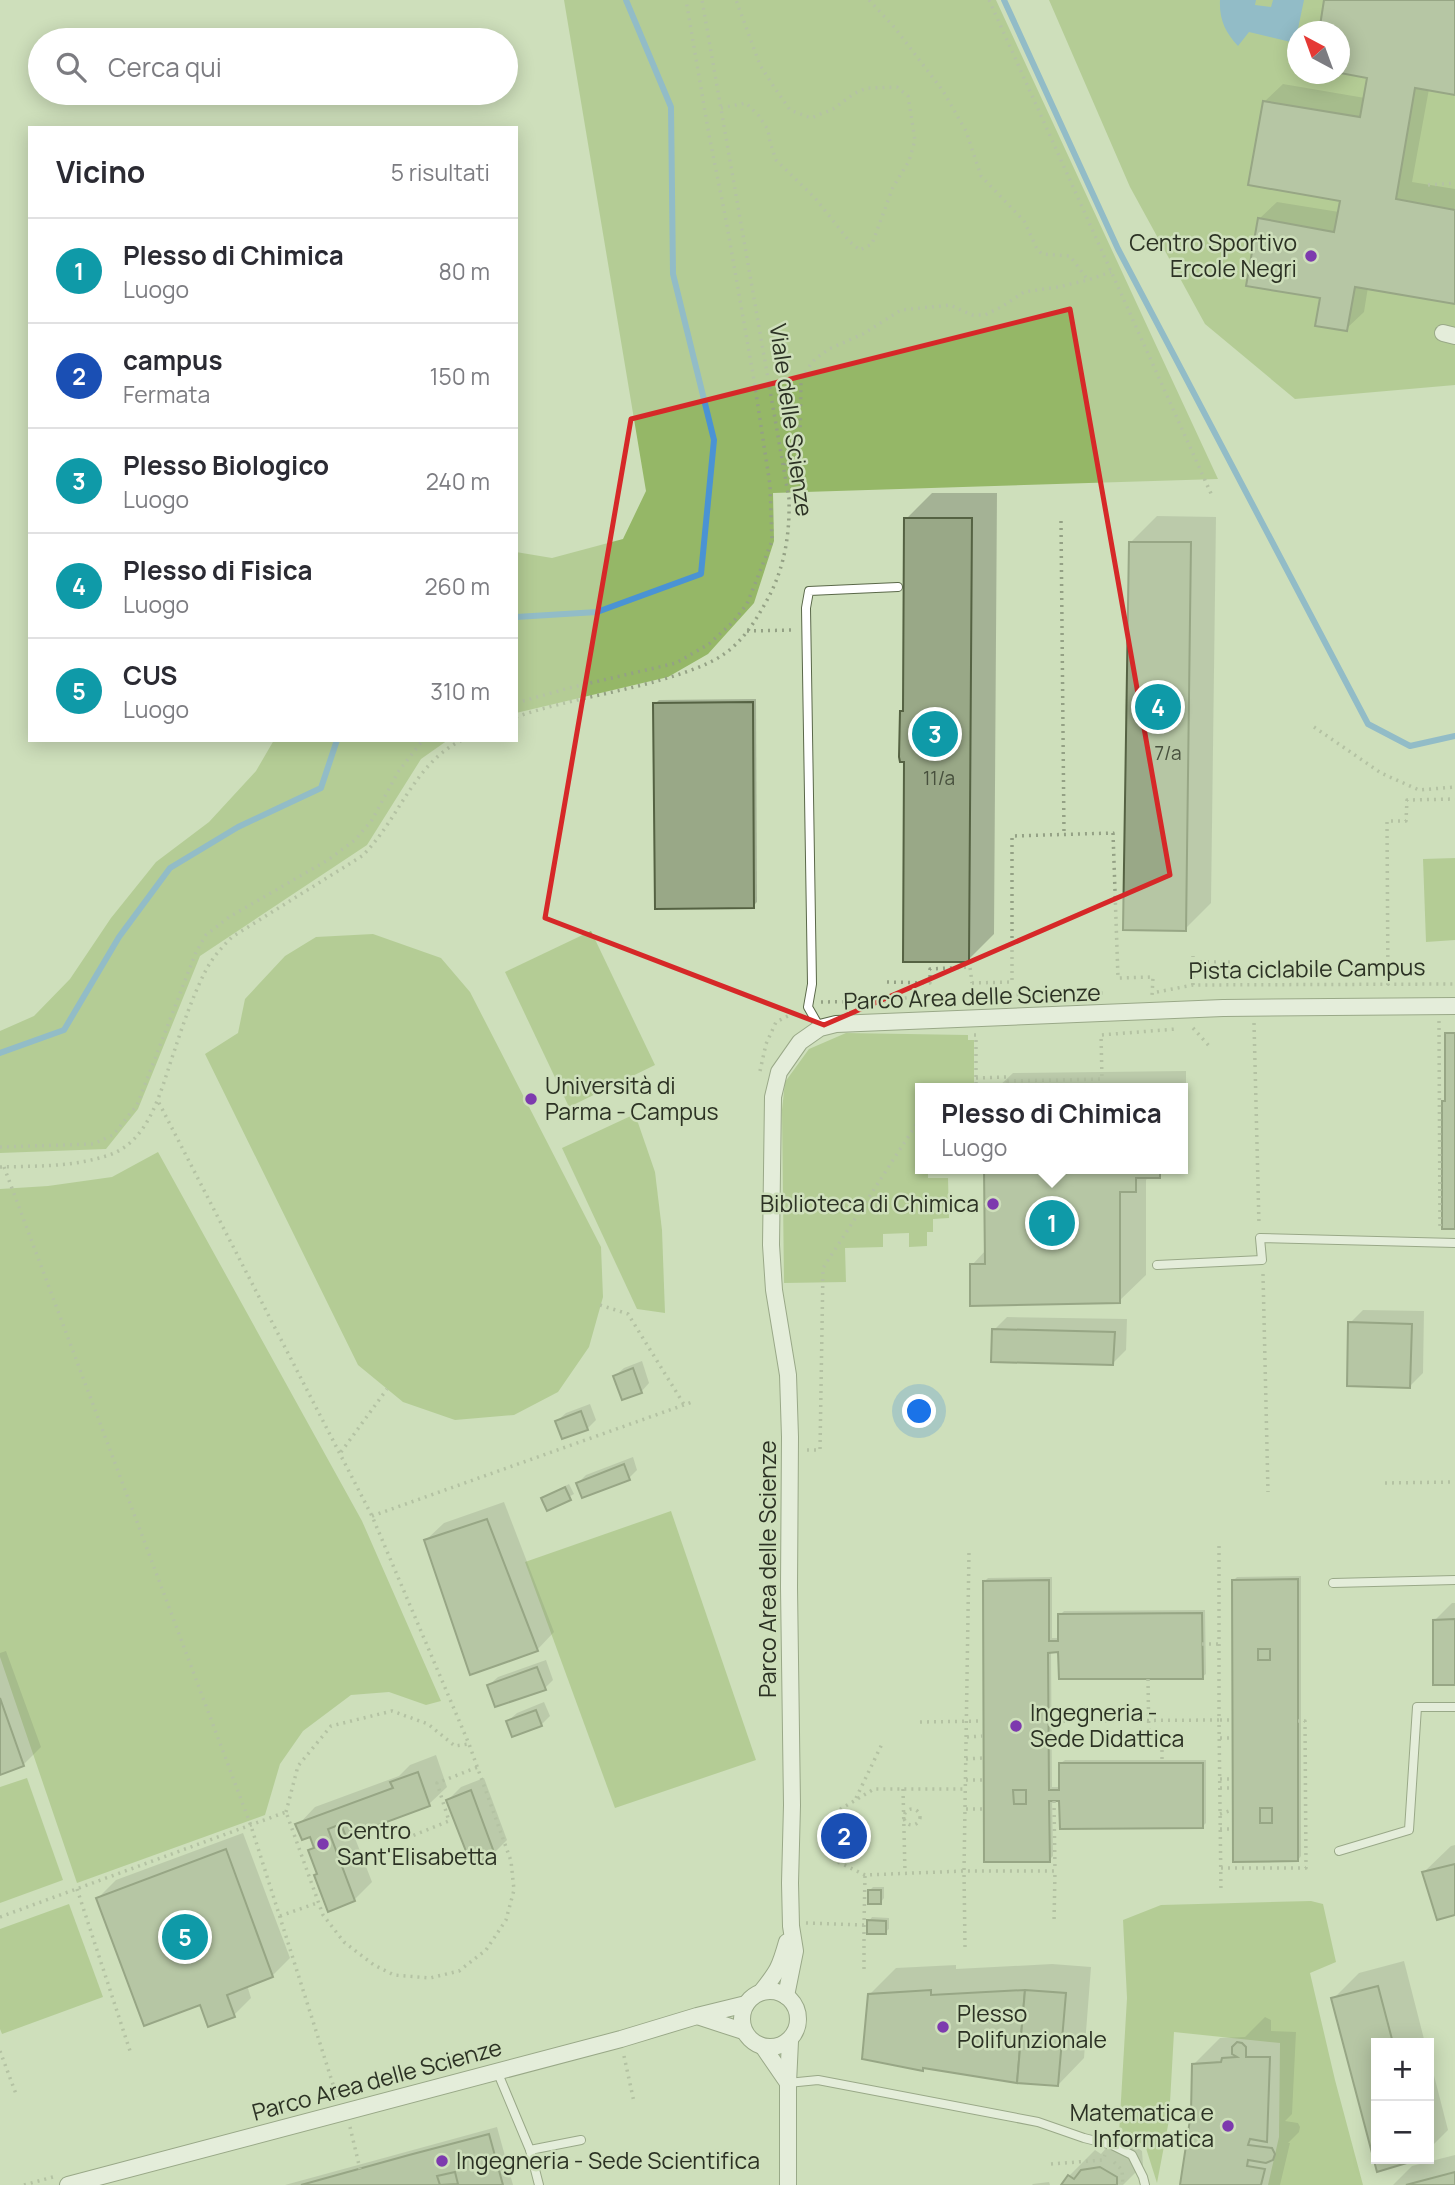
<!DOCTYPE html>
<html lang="it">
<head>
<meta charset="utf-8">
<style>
	body { margin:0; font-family:Manrope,sans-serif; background:#f2f2f3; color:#2b2b33 }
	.controls { position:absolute; right:21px; bottom:21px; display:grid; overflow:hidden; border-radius:0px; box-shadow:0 4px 18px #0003 }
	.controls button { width:63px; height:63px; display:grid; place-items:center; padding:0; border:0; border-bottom:2px solid #e1e1e2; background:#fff; color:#2b2b33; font:35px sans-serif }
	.compass { position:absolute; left:1287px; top:21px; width:63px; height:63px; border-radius:50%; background:#fff; box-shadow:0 4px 18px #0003; rotate:319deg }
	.you { position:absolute; left:920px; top:1412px; width:24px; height:24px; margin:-18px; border:5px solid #fff; border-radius:50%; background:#1a73e8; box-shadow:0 0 0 10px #1a73e833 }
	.badge { display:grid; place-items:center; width:46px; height:46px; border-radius:50%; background:#ea580c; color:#fff; font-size:23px; font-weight:700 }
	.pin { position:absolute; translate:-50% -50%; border:4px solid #fff; box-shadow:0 2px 7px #0006 }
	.popup { position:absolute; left:915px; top:1083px; width:273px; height:91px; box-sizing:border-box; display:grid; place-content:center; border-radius:0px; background:#fff; filter:drop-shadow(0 2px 5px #0005); font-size:23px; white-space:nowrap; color:#7c7c81 }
	.popup b { font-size:26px; color:#2b2b33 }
	.popup::after { content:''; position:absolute; left:50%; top:100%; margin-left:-14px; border:14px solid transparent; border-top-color:#fff }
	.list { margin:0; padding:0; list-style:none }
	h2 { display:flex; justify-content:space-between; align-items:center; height:91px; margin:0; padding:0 28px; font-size:30px }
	h2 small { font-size:23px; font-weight:400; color:#7c7c81 }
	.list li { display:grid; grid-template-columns:46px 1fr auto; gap:21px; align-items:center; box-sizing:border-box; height:105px; padding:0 28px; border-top:2px solid #e1e1e2 }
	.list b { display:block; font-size:26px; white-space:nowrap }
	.list p { margin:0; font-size:23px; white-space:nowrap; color:#7c7c81 }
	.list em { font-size:23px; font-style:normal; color:#7c7c81 }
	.icon { flex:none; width:38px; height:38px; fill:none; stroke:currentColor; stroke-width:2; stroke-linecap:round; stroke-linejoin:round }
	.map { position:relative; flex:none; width:1455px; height:2185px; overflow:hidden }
	.search { position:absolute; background:#fff; box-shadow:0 4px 18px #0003; left:28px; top:28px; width:490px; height:77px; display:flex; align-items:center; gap:18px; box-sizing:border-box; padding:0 24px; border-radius:38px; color:#7c7c81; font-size:26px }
	.panel { position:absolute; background:#fff; box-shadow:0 4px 18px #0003; left:28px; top:126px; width:490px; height:616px; border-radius:0px }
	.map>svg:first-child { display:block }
	.green { fill:#95b767; fill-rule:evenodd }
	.water { fill:#4a93d4 }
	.shadow { fill:#0003 }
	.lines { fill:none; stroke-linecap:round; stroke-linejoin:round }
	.stream { stroke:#4a93d4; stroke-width:6 }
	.building { fill:#99a887; stroke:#556243; stroke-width:2 }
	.lane-casing { stroke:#5a6849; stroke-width:10 }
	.street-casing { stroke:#5a6849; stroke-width:18 }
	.path { stroke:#94a185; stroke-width:3.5; stroke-dasharray:2 5; stroke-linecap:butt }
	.lane { stroke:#fff; stroke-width:8 }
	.street { stroke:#fff; stroke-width:16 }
	.marked { fill:none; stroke:#d62828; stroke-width:5; stroke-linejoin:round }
	.poi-dot { fill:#7d3aae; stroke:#cedfbb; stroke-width:2.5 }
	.labels { text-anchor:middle; stroke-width:5; stroke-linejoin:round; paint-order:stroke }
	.number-label { font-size:19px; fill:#47503d }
	.poi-label { font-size:23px; fill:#2c3224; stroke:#cedfbb; text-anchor:start }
	.street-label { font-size:23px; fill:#2c3224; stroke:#cedfbb }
</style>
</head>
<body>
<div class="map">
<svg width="1455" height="2185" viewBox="0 0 1455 2185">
	<rect width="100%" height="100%" fill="#cedfbb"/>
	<g class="green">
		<path d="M564 0H996L1218 479 773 493 774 541 754 603 708 654 668 677 516 713V552L552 558 623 539 646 491Z"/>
		<path d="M1049 0H1455V385L1295 399 1205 324 1130 187ZM1298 32H1340V74H1298Z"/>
		<path d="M274 740H448L421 759 367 845 200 956 138 1109 106 1149 0 1153V1031L34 1016 70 979 111 918 156 862 209 822 256 771Z"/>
		<path d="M1455 858V940L1426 942 1423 859Z"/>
		<path d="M591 931 655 1065 569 1107 505 972Z"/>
		<path d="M373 934 441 958 470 992 601 1247 603 1297 589 1347 558 1392 514 1415 455 1420 403 1402 358 1365 205 1054 238 1033 245 999 285 956 316 937Z"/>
		<path d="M846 1033 968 1035V1040H974V1088H921V1169H928V1178H948L949 1218 933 1219V1232H927V1246L909 1247V1233L883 1234V1247L845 1248 846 1282 784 1283 782 1110 785 1082 809 1049Z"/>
		<path d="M635 1114 655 1172 662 1230 665 1313 637 1309 562 1148Z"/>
		<path d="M158 1152 362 1521 441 1701 426 1705 389 1692 351 1695 303 1731 280 1764 265 1815 77 1883 0 1657V1189L48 1186 112 1177Z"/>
		<path d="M671 1511 756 1760 615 1808 525 1562Z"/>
		<path d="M27 1778 63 1880 0 1903V1787Z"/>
		<path d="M1311 1901 1323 1904 1336 1962 1310 1973 1335 2080 1363 2185H1268L1279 2137 1280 2043 1174 2032 1169 2120 1157 2183 1145 2145 1119 2134 1127 1998 1123 1920 1161 1905Z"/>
		<path d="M69 1904 103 1997 2 2034 0 2029V1929Z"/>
	</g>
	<path class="water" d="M1220 0H1256L1255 5 1271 7 1273 0H1304L1295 43 1249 32 1238 46C1225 32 1219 19 1220 0Z"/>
	<g class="shadow">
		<path d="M1326 0H1455V93L1429 89 1412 182 1455 189V303L1368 287 1364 312 1346 329 1259 219 1277 202 1339 212 1342 199 1265 101 1283 84 1365 98 1369 77 1340 72V32Z"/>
		<path d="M932 493H997L994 934 968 960 906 760 902 711 905 708 906 519Z"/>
		<path d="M1157 516 1216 517 1211 903 1185 929 1131 542Z"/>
		<path d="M756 699 757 902 753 906 655 704 659 700Z"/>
		<path d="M1186 1071V1150L1183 1152V1088H997L1013 1073Z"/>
		<path d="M986 1169H1167L1159 1176H1149L1146 1180V1275L1119 1301 972 1265 986 1250Z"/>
		<path d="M1363 1310 1424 1311 1423 1373 1410 1386 1350 1323Z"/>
		<path d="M1007 1317 1127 1319 1126 1350 1113 1363 994 1330Z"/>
		<path d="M642 1361 649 1383 641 1392 615 1376 624 1368Z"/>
		<path d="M590 1404 596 1420 587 1429 557 1421 566 1413Z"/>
		<path d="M633 1457 637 1470 629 1478 578 1483 586 1475Z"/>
		<path d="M569 1484 574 1494 548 1508 543 1498Z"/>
		<path d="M504 1502 554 1632 537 1650 426 1540 444 1523Z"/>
		<path d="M1301 1576V1856L1298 1860 1234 1580 1237 1577Z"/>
		<path d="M1052 1577V1638H1060V1615L1064 1611 1205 1610 1206 1674 1202 1677 1060 1651H1051L1052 1787H1061V1763L1065 1760H1206V1823L1202 1827 1061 1799H1052L1053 1856 1049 1860 984 1582 988 1578Z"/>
		<path d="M1452 1603H1455V1683L1435 1620Z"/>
		<path d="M6 1651 41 1747 23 1765 0 1773V1653Z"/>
		<path d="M546 1660 553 1680 545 1688 489 1685 498 1677Z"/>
		<path d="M544 1702 550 1716 541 1725 508 1721 517 1713Z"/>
		<path d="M436 1755 447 1787 429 1804 353 1833 372 1882 354 1900 318 1873 310 1851 315 1846 311 1835 298 1825 315 1807 399 1776 410 1765Z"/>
		<path d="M484 1778 507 1840 494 1853 448 1800 461 1787Z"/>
		<path d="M243 1833 290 1958 272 1976 247 1985 251 1998 234 2015 201 2002 98 1898 116 1880Z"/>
		<path d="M1455 1845V1913L1424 1872 1451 1846Z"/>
		<path d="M873 1887H884V1898L881 1902 869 1891Z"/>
		<path d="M872 1917 889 1918V1929L885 1932 869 1921Z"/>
		<path d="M1404 1961 1425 2043H1376V2159H1414L1379 2170 1333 1999 1359 1973Z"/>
		<path d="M1052 1964 1091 1967 1084 2058 1058 2085 870 1994 896 1968 956 1965V1969Z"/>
		<path d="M1265 2017 1271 2020V2031L1296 2032 1292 2114 1285 2121 1298 2123 1300 2127 1299 2132 1288 2143H1290L1280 2185H1182L1193 2113V2065L1220 2038 1245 2037Z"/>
		<path d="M1429 2056 1448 2130 1429 2149Z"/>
		<path d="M497 2127 513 2185H285Z"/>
		<path d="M1127 2141 1142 2151 1143 2165 1123 2185H1063L1069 2176 1095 2150 1101 2154 1109 2145Z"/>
		<path d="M1455 2155V2185H1393L1412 2166Z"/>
		<path d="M1049 2182 1050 2185H1032L1033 2184Z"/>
	</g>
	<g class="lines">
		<g class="stream">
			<path d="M1004 0 1118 249 1368 724 1410 746 1455 736"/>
			<path d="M516 617 597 612 701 574 714 440 673 274 671 107 626 0"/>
			<path d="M0 1053 64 1030 119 937 170 868 238 827 321 788 337 740"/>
		</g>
	</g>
	<g class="building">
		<path d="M1324 0H1455V95L1415 88 1396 199 1455 210V304L1355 287 1347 331 1315 326 1320 298 1246 286 1258 218 1334 232 1340 201 1248 185 1263 101 1360 117 1367 78 1340 73V32H1319Z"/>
		<path d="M904 518H972L969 962H903L904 762H900L899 757 900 711H903Z"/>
		<path d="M1129 542H1191L1186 931 1123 930Z"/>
		<path d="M753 702 754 908 655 909 653 703Z"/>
		<path d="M1445 1033H1455V1229H1442V1101H1445Z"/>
		<path d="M984 1169H1160V1178H1136V1192H1120V1303L970 1306V1264H985Z"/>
		<path d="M1348 1322 1412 1324 1410 1388 1347 1386Z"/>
		<path d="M992 1329 1115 1332 1113 1365 991 1362Z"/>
		<path d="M633 1368 642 1393 622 1400 613 1376Z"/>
		<path d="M581 1411 588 1430 562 1439 555 1421Z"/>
		<path d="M624 1464 630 1480 582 1498 576 1483Z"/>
		<path d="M565 1487 571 1500 547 1511 541 1498Z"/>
		<path d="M487 1519 538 1651 470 1675 424 1540Z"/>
		<path d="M1298 1579V1861L1233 1862 1232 1580Z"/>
		<path d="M1049 1580V1641H1058V1614L1202 1613 1203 1679H1059L1058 1652 1048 1653 1049 1790H1059V1763H1203V1828L1060 1829 1059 1801H1049L1050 1862H984L983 1581Z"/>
		<path d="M1455 1619V1685H1433V1620Z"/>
		<rect x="1258" y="1649" width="12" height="11"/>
		<path d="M537 1667 546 1690 495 1707 487 1685Z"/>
		<path d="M0 1698 24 1766 0 1775Z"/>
		<path d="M536 1710 542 1726 512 1737 506 1721Z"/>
		<path d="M418 1772 430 1806 346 1837 341 1824 328 1829 355 1901 328 1912 314 1875 317 1874 308 1850 314 1848 310 1837 302 1840 295 1824 393 1788 390 1782Z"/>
		<path d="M471 1790 495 1855 471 1864 446 1800Z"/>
		<path d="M1013 1790H1026V1804H1014Z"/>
		<rect x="1260" y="1808" width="12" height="15"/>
		<path d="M226 1849 273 1977 227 1995 235 2017 208 2027 200 2005 144 2026 96 1898Z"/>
		<path d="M1455 1864V1915L1437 1920 1422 1872Z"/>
		<rect x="868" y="1890" width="13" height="14"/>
		<path d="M867 1920 886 1921V1934H867Z"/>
		<path d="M1378 1986 1393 2043H1376V2159H1420L1377 2172 1331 1998Z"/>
		<path d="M931 1990V1995L1025 1990 1017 2083 923 2068V2071L862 2059 868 1994Z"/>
		<path d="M1025 1990 1066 1993 1058 2086 1017 2083Z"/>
		<path d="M1237 2042 1242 2043 1246 2047V2057H1270L1267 2142 1250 2139 1248 2145 1272 2148 1275 2154 1273 2160 1266 2163 1248 2160 1247 2166 1265 2169 1261 2185H1180L1191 2113 1192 2064 1221 2062 1222 2058 1237 2057 1232 2054V2047Z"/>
		<path d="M489 2134 503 2185H301L409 2155Z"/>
		<path d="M1100 2167 1117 2177V2185H1061L1068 2175 1074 2179 1081 2170Z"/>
		<path d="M455 2172 458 2184 440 2185 437 2176Z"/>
		<path d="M1455 2172V2185H1406L1417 2182Z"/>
	</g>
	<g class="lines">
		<defs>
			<g id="lane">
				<path d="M820 1028 808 1007 812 984 806 608 809 591 898 587"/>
				<path d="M1157 1265 1262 1260 1260 1238 1455 1243"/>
				<path d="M1333 1583 1455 1580"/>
				<path d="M1339 1851 1409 1830 1417 1707H1455"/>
				<path d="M497 2071 530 2150 539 2185"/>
				<path d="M788 2083 818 2080 1038 2122 1084 2138 1112 2145 1132 2155 1143 2177 1145 2185"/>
				<path d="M530 2150 581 2140"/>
			</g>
			<g id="street">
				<path d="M1443 333 1455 336"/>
				<circle cx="770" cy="2019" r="28"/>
				<path d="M762 1991C778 1971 780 1967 787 1942"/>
				<path d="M786 1996 795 1951 791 1926 790 1883 792 1805 789 1587 790 1437 788 1375 774 1290 771 1245 773 1097 779 1072 800 1042 820 1028 836 1024 1223 1008 1455 1006"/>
				<path d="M700 2017 743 2031"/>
				<path d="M764 2048 788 2083"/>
				<path d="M68 2185 621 2039 697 2016 746 2004"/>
				<path d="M788 2185V2083L790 2041"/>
			</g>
		</defs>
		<use href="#lane" class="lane-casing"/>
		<use href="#street" class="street-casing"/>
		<g class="path">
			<path d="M869 0 895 28 943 91 966 131 981 176 1024 221 1037 249 1042 254 1070 256 1088 280"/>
			<path d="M989 0 1213 498"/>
			<path d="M721 108 746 103 759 116 768 130 770 142 776 160 815 198 850 242 860 250 872 244 893 187 909 161 915 140 908 96 897 87 867 88 855 93 833 109 811 118 790 110 774 87 760 65 736 0"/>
			<path d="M1428 185 1455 183"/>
			<path d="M784 465 800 437 801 381 804 373 815 359 829 349 863 334 901 310 950 305 972 315H985L1003 306 1024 292 1058 287 1088 280 1111 272"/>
			<path d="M1061 521 1064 835"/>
			<path d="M747 631 794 630"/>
			<path d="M516 703 569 688 676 663 709 644 733 622 747 604 772 541 770 485 754 380 726 220 709 135 686 0"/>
			<path d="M516 717C568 699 625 692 677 675 698 668 718 661 734 646 748 633 757 618 766 602 784 570 790 536 789 499L702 0"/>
			<path d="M1314 727 1381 773 1419 790 1455 787"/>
			<path d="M1193 962H1233"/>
			<path d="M887 982 930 983V969L970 967 972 983"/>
			<path d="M1193 985V956"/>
			<path d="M1388 985 1387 821H1406L1407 800 1455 799"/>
			<path d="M1157 992 1193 985 1455 984"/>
			<path d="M972 997V983L1012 982V836L1113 833 1118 978 1153 977 1152 996"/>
			<path d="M821 1002 889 1001 911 997 1107 993"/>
			<path d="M1439 1021 1440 1231"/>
			<path d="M1254 1023 1259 1225"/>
			<path d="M1193 1028 1210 1047"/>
			<path d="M974 1035H976V1088"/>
			<path d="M760 1071 766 1044 776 1022 798 1011"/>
			<path d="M976 1078 1007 1077V1081L1102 1079 1101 1035 1176 1029"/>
			<path d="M0 1147 93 1144 113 1135 137 1105 196 952 206 935 229 917 328 860 355 840 372 820 398 772 423 740"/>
			<path d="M0 1167C35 1166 72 1167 106 1156 151 1143 161 1088 175 1049 183 1024 194 993 206 970 213 957 222 947 232 937L362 856C399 820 413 764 462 740"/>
			<path d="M4 1167 251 1826 337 2097"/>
			<path d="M1263 1274 1268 1492"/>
			<path d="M600 1305 628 1314 685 1406"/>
			<path d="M807 1450H820L823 1268 921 1117"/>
			<path d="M341 1452 387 1389"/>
			<path d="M1385 1483 1455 1482"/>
			<path d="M372 1516 695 1401"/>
			<path d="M1219 1546V1720H1232"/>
			<path d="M1202 1644H1219"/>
			<path d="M1148 1679 1149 1746H1162V1763"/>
			<path d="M1049 1721 1219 1720 1221 1893"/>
			<path d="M920 1722 983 1721"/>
			<path d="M967 1737 983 1736"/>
			<path d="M1220 1738H1232"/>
			<path d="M966 1759 983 1758"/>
			<path d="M1220 1779H1232"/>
			<path d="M966 1780H983"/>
			<path d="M1220 1788H1232"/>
			<path d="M903 1789 905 1873"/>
			<path d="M856 1798 882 1744"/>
			<path d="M1054 1801 1055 1871"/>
			<circle cx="912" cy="1817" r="8"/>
			<path d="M966 1809H983"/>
			<path d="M286 1812 298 1766 331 1726 392 1711 428 1724 455 1746 469 1744"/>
			<path d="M834 1813 874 1789H966"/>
			<path d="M1220 1814 1229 1811"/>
			<path d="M1220 1829H1232"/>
			<path d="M407 1838 449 1821 437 1783 478 1767"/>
			<path d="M838 1862 865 1875 964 1871H1055L1054 1923"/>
			<path d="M1221 1868H1306L1305 1721H1298"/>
			<path d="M77 1889 131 2054"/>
			<path d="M280 1916 317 1903"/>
			<path d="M0 1917 286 1812 323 1915 344 1942 374 1965 394 1975 430 1978 459 1971 486 1950 506 1920 514 1890 511 1861 469 1744 372 1516 158 1101"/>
			<path d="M806 1923 864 1925 865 1875"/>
			<path d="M864 1925V1969"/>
			<path d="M965 1947 964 1871 969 1551"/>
			<path d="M0 2051 16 2094"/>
			<path d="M624 2056 634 2102"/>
			<path d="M350 2127 360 2169"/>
			<path d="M1114 2162 1122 2170 1123 2185"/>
			<path d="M1051 2164 1103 2160 1105 2155"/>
			<path d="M24 2185 53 2177"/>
		</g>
		<use href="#lane" class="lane"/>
		<use href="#street" class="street"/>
	</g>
	<path d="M0 0H1455V2185H0ZM1070 309 1170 875 824 1025 545 918 631 419Z" fill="#cedfbb" fill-opacity=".55" fill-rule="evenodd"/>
	<path class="marked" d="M1070 309 1170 875 824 1025 545 918 631 419Z"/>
	<g class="poi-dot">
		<circle cx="1311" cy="256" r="7"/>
		<circle cx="531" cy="1099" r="7"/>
		<circle cx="993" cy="1204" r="7"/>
		<circle cx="1016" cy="1726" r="7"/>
		<circle cx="323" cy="1844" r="7"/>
		<circle cx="943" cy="2027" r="7"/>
		<circle cx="1228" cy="2126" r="7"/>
		<circle cx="442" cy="2161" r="7"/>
	</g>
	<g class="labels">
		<g class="number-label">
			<text x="1168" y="760">7/a</text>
			<text x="939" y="785">11/a</text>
		</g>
		<g class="poi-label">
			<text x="1297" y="251" text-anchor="end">Centro Sportivo<tspan x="1297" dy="26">Ercole Negri</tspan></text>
			<text x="545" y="1094">Università di<tspan x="545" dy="26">Parma - Campus</tspan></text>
			<text x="979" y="1212" text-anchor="end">Biblioteca di Chimica</text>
			<text x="1030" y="1721">Ingegneria -<tspan x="1030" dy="26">Sede Didattica</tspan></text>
			<text x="337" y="1839">Centro<tspan x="337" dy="26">Sant'Elisabetta</tspan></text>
			<text x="957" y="2022">Plesso<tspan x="957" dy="26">Polifunzionale</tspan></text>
			<text x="1214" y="2121" text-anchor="end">Matematica e<tspan x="1214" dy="26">Informatica</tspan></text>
			<text x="456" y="2169">Ingegneria - Sede Scientifica</text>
		</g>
		<g class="street-label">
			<text transform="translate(791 420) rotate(82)" y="8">Viale delle Scienze</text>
			<text transform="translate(1307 969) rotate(-1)" y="8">Pista ciclabile Campus</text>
			<text transform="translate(972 997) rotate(-2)" y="8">Parco Area delle Scienze</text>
			<text transform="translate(768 1569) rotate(-90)" y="8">Parco Area delle Scienze</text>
			<text transform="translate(377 2080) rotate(-15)" y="8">Parco Area delle Scienze</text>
		</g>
	</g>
</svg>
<div class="controls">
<button>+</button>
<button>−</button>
</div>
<svg class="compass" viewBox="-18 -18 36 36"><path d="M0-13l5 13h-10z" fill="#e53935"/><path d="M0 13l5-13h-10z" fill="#7c7c81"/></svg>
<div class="you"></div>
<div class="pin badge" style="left:1052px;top:1223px;background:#0f9aa8">1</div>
<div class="popup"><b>Plesso di Chimica</b>Luogo</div>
<div class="pin badge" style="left:844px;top:1836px;background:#1a4fb4">2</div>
<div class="pin badge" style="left:935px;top:734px;background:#0f9aa8">3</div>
<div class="pin badge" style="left:1158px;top:707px;background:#0f9aa8">4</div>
<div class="pin badge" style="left:185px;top:1937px;background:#0f9aa8">5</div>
<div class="search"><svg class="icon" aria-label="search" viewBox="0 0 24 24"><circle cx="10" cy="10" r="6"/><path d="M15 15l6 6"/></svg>Cerca qui</div>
<section class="panel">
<h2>Vicino<small>5 risultati</small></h2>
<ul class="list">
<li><span class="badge" style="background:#0f9aa8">1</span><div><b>Plesso di Chimica</b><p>Luogo</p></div><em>80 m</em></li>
<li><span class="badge" style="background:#1a4fb4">2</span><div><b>campus</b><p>Fermata</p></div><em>150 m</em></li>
<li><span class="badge" style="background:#0f9aa8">3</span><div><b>Plesso Biologico</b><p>Luogo</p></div><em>240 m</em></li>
<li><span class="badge" style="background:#0f9aa8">4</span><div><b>Plesso di Fisica</b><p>Luogo</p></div><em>260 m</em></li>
<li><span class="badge" style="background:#0f9aa8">5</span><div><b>CUS</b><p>Luogo</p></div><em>310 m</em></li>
</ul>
</section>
</div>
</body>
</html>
